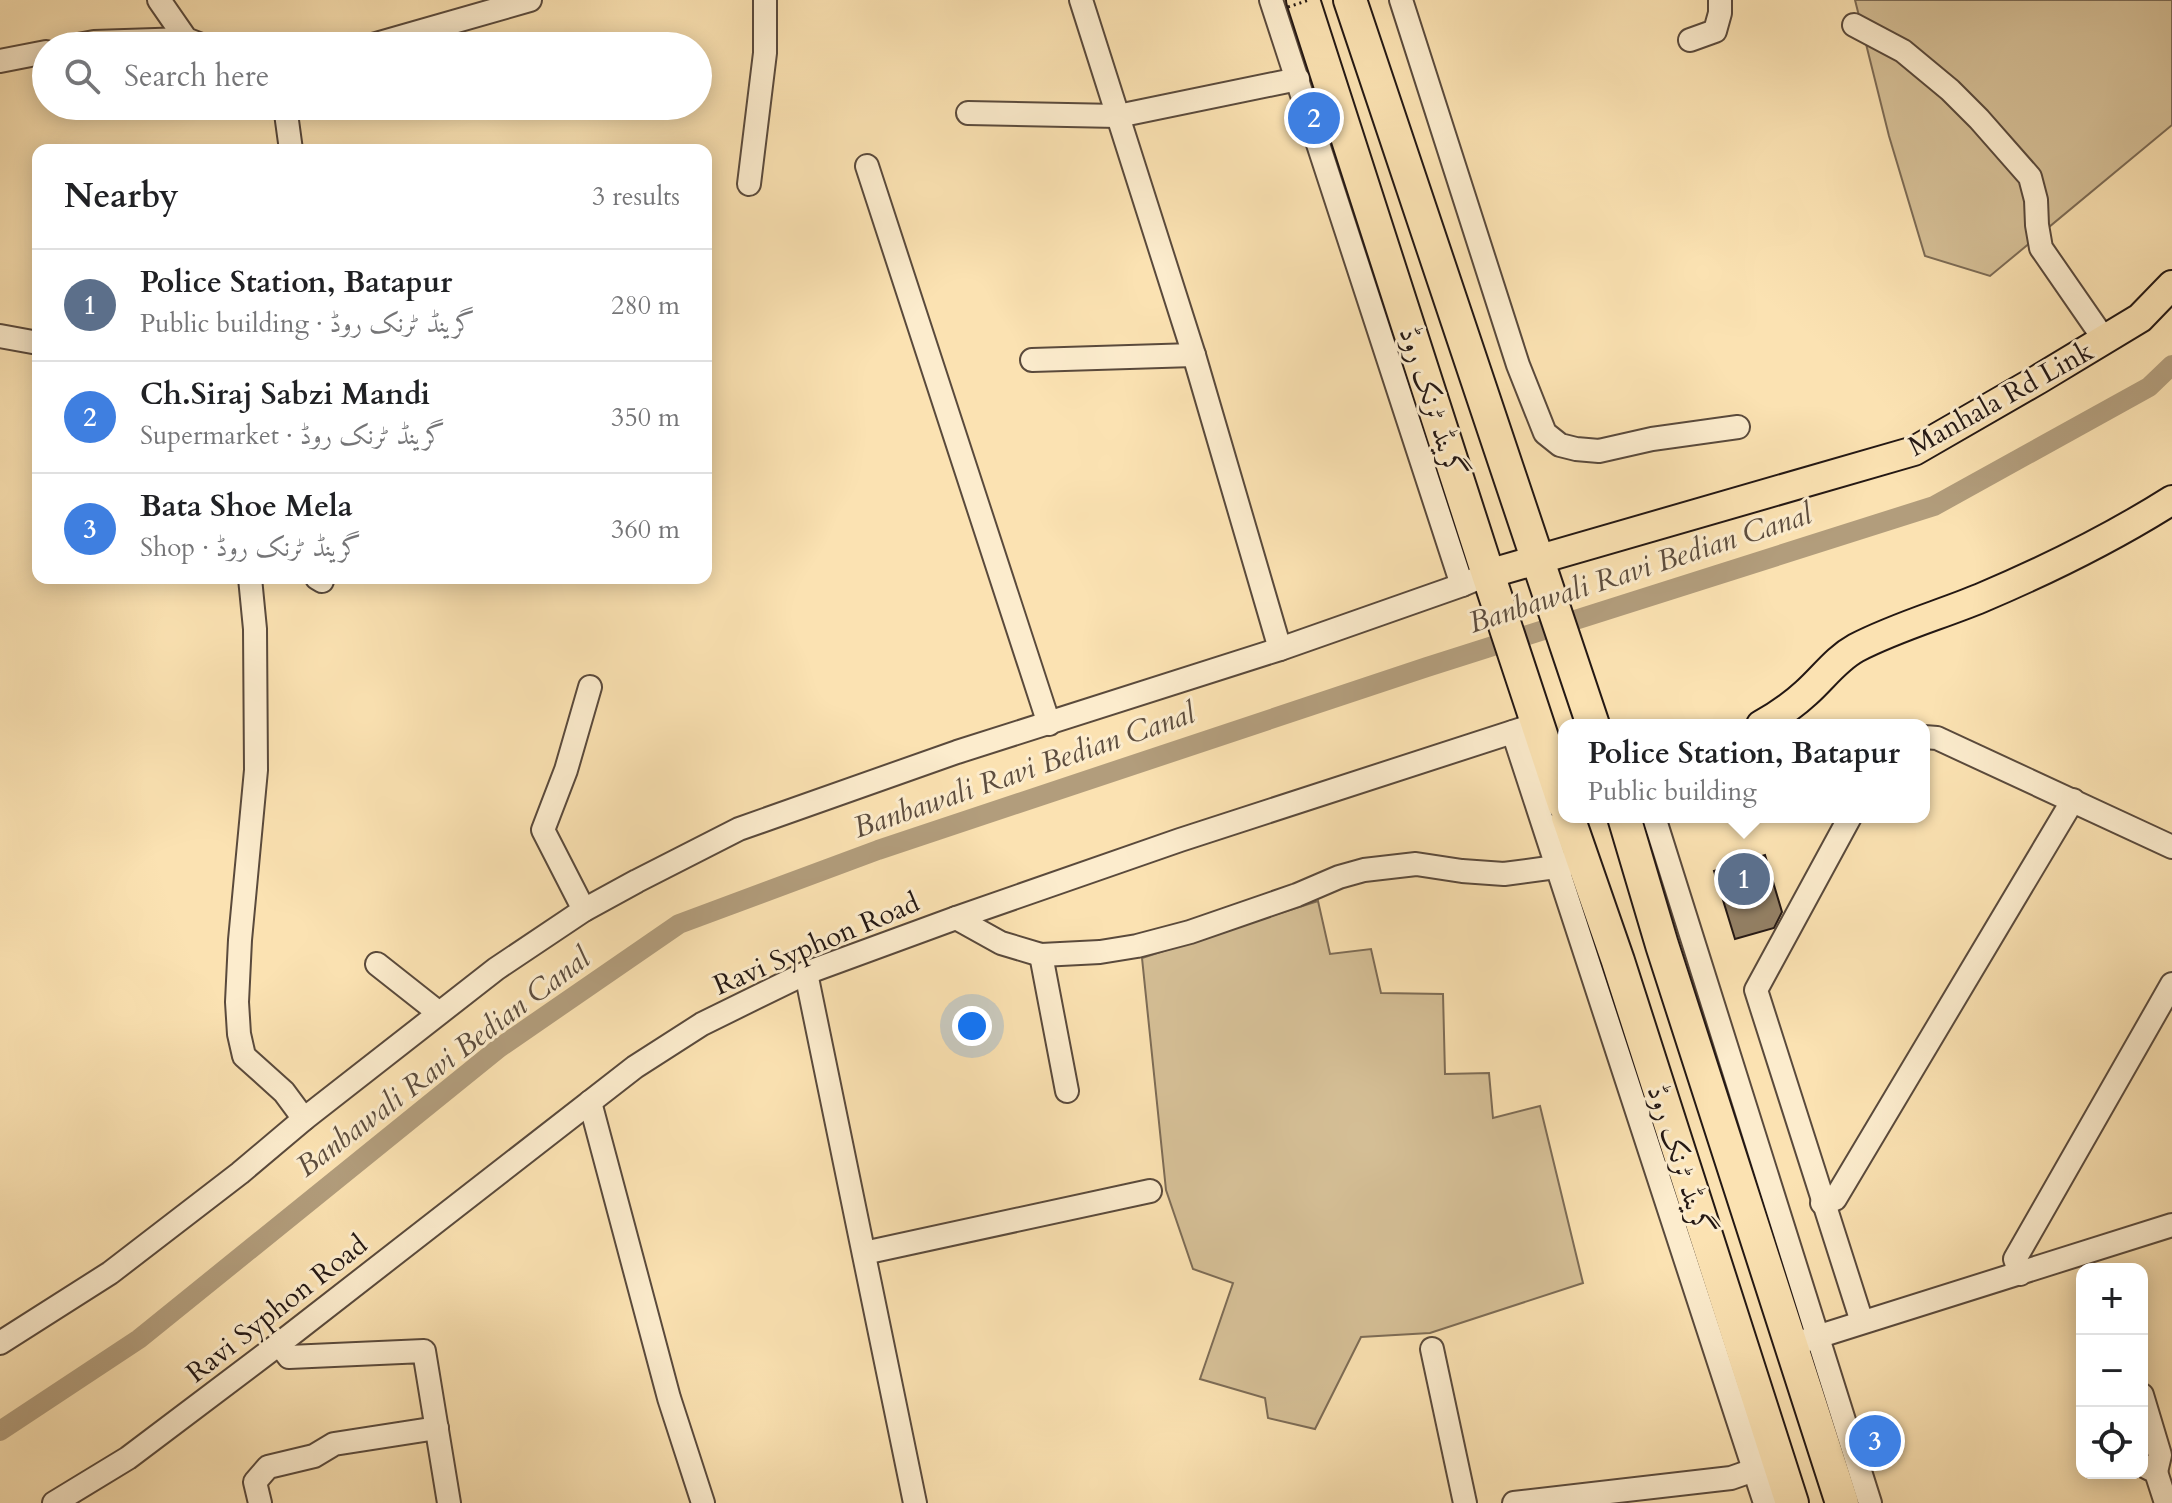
<!DOCTYPE html>
<html lang="en">
<head>
<meta charset="utf-8">
<style>
	body { margin:0; font-family:Cardo,Amiri,serif; background:#f2f2f2; color:#202124 }
	.controls { position:absolute; right:24px; bottom:24px; display:grid; overflow:hidden; border-radius:16px; box-shadow:0 4px 20px #0003 }
	.controls button { width:72px; height:72px; display:grid; place-items:center; padding:0; border:0; border-bottom:2px solid #e0e0e0; background:#fff; color:#202124; font:40px sans-serif }
	.you { position:absolute; left:972px; top:1026px; width:28px; height:28px; margin:-20px; border:6px solid #fff; border-radius:50%; background:#1a73e8; box-shadow:0 0 0 12px #1a73e833 }
	.badge { display:grid; place-items:center; width:52px; height:52px; border-radius:50%; background:#1a73e8; color:#fff; font-size:26px; font-weight:700 }
	.pin { position:absolute; translate:-50% -50%; border:4px solid #fff; box-shadow:0 2px 8px #0006 }
	.popup { position:absolute; left:1558px; top:719px; width:372px; height:104px; box-sizing:border-box; display:grid; place-content:center; border-radius:16px; background:#fff; filter:drop-shadow(0 2px 6px #0005); font-size:26px; white-space:nowrap; color:#757577 }
	.popup b { font-size:30px; color:#202124 }
	.popup::after { content:''; position:absolute; left:50%; top:100%; margin-left:-16px; border:16px solid transparent; border-top-color:#fff }
	.list { margin:0; padding:0; list-style:none }
	h2 { display:flex; justify-content:space-between; align-items:center; height:104px; margin:0; padding:0 32px; font-size:34px }
	h2 small { font-size:26px; font-weight:400; color:#757577 }
	.list li { display:grid; grid-template-columns:52px 1fr auto; gap:24px; align-items:center; box-sizing:border-box; height:112px; padding:0 32px; border-top:2px solid #e0e0e0 }
	.list b { display:block; font-size:30px; white-space:nowrap }
	.list p { margin:0; font-size:26px; white-space:nowrap; color:#757577 }
	.list em { font-size:26px; font-style:normal; color:#757577 }
	.icon { flex:none; width:44px; height:44px; fill:none; stroke:currentColor; stroke-width:2; stroke-linecap:round; stroke-linejoin:round }
	.map { position:relative; flex:none; width:2172px; height:1503px; overflow:hidden }
	.search { position:absolute; background:#fff; box-shadow:0 4px 20px #0003; left:32px; top:32px; width:680px; height:88px; display:flex; align-items:center; gap:20px; box-sizing:border-box; padding:0 28px; border-radius:44px; color:#757577; font-size:30px }
	.panel { position:absolute; background:#fff; box-shadow:0 4px 20px #0003; left:32px; top:144px; width:680px; height:440px; border-radius:16px }
	.map>svg:first-child { display:block }
	.green { fill:#d6c097; stroke:#7d6c56; stroke-width:2 }
	.lines { fill:none; stroke-linecap:round; stroke-linejoin:round }
	.canal { stroke:#b29d7c; stroke-width:20 }
	.building { fill:#948166; stroke:#241814; stroke-width:2 }
	.minor-casing { stroke:#5a4a3c; stroke-width:26 }
	.major-casing { stroke:#241814; stroke-width:32 }
	.highway-casing { stroke:#241814; stroke-width:36 }
	.minor { stroke:#fceccd; stroke-width:22 }
	.major { stroke:#fbe2b2; stroke-width:28 }
	.highway { stroke:#fbe2b2; stroke-width:32 }
	.path-bridge { stroke:#241814; stroke-width:3; stroke-dasharray:2 4; stroke-linecap:butt }
	.labels { text-anchor:middle; stroke-width:6; stroke-linejoin:round; paint-order:stroke }
	.street-label { font-size:28px; fill:#241814; stroke:#fceccd }
	.water-label { font-size:30px; font-style:italic; fill:#5d4d3e; stroke:#fceccd }
</style>
</head>
<body>
<div class="map">
<svg width="2172" height="1503" viewBox="0 0 2172 1503">
	<rect width="100%" height="100%" fill="#fbe2b2"/>
	<filter id="stains"><feTurbulence type="fractalNoise" baseFrequency=".0025" numOctaves="4"/><feColorMatrix values="0 0 0 0 .2 0 0 0 0 .09 0 0 0 0 .02 0 0 0 .5 -.17"/></filter>
	<radialGradient id="worn" r=".72"><stop offset=".6" stop-color="#630" stop-opacity="0"/><stop offset="1" stop-color="#630" stop-opacity=".3"/></radialGradient>
	<g class="green">
		<path d="M1855 0H2172V125L1990 276 1925 256 1889 136Z"/>
		<path d="M1318 901 1330 954 1371 949 1381 993 1443 994 1445 1074 1489 1073 1493 1118 1540 1106 1583 1283 1430 1333 1361 1337 1315 1429 1268 1418 1265 1398 1200 1379 1233 1283 1193 1269 1166 1190 1142 958Z"/>
	</g>
	<g class="lines">
		<path class="canal" d="M0 1431 139 1339 499 1048 679 924 878 850 1427 667 1934 506 2149 387 2172 365"/>
	</g>
	<path class="building" d="M1765 855 1782 912 1774 928 1735 939 1714 871Z"/>
	<g class="lines">
		<defs>
			<g id="minor">
				<path d="M159 0 186 39 204 46"/>
				<path d="M1081 0 1194 355 1280 649"/>
				<path d="M1271 0 1462 585"/>
				<path d="M1401 0 1518 365 1545 433 1560 445 1576 449 1599 451 1652 439 1738 427"/>
				<path d="M1854 25 1903 51 1950 90 1979 119 2030 177 2036 200 2037 225 2041 248 2104 339"/>
				<path d="M1690 40 1715 31 1720 13V0"/>
				<path d="M73 46 94 42 186 39"/>
				<path d="M369 46 530 0"/>
				<path d="M0 61 46 52"/>
				<path d="M285 106 291 150"/>
				<path d="M968 113 1118 116 1298 79"/>
				<path d="M867 166 1049 724"/>
				<path d="M749 184 765 53V0"/>
				<path d="M0 336 38 343"/>
				<path d="M1032 360 1194 355"/>
				<path d="M250 578 255 629 256 770 240 940 237 1002 239 1034 244 1056 284 1092 304 1119"/>
				<path d="M317 578 322 581"/>
				<path d="M1513 732 1765 1503"/>
				<path d="M1924 737 1937 738 2172 847"/>
				<path d="M1654 817 1870 1503"/>
				<path d="M1850 817 1756 990 1862 1322"/>
				<path d="M584 910 543 830 566 770 590 687"/>
				<path d="M956 918 1001 943 1041 955 1100 952 1137 946 1190 932 1297 895 1339 877 1364 870 1416 864 1462 871 1504 874 1556 867 1570 863"/>
				<path d="M1041 955 1067 1091"/>
				<path d="M377 964 439 1013"/>
				<path d="M806 973 915 1503"/>
				<path d="M590 1102 669 1398 703 1503"/>
				<path d="M1822 1203 1835 1199 2073 800"/>
				<path d="M864 1253 1150 1191"/>
				<path d="M2020 1274 2015 1259 2172 984"/>
				<path d="M1804 1341 2172 1225"/>
				<path d="M0 1343 110 1273 240 1173 304 1119 496 969 584 910 637 881 739 829 957 752 1280 649 1462 585 1488 574"/>
				<path d="M279 1344 289 1357 424 1351 449 1503"/>
				<path d="M1432 1349 1465 1503"/>
				<path d="M2142 1395 2160 1455 2156 1472"/>
				<path d="M2142 1465 2156 1472 2166 1503"/>
				<path d="M54 1503 128 1458 279 1344 635 1067 702 1024 806 973 956 918 1180 840 1537 724"/>
				<path d="M260 1503 255 1482 268 1467 314 1456 334 1444 437 1428"/>
				<path d="M1514 1503 1731 1478 1754 1470"/>
			</g>
			<g id="major">
				<path d="M1488 574 1914 451 2039 379 2140 318 2172 285"/>
				<path d="M1761 725C1777 716 1793 705 1806 693 1823 678 1836 659 1856 648 1896 627 1940 615 1981 598 2047 570 2112 538 2172 500"/>
			</g>
			<g id="highway">
				<path d="M1303 0 1488 574 1564 804"/>
				<path d="M1350 0 1593 725"/>
				<path d="M1568 817 1618 961 1792 1503"/>
				<path d="M1624 817 1662 945 1842 1503"/>
			</g>
		</defs>
		<use href="#minor" class="minor-casing"/>
		<use href="#major" class="major-casing"/>
		<use href="#highway" class="highway-casing"/>
		<use href="#minor" class="minor"/>
		<use href="#major" class="major"/>
		<use href="#highway" class="highway"/>
		<path class="path-bridge" d="M1288 7 1309 0"/>
	</g>
	<g class="labels">
		<g class="street-label">
			<text transform="translate(2000 398) rotate(-29)" y="10">Manhala Rd Link</text>
			<text transform="translate(1433 402) rotate(72)" y="10">گرینڈ ٹرنک روڈ</text>
			<text transform="translate(816 943) rotate(-23)" y="10">Ravi Syphon Road</text>
			<text transform="translate(1681 1160) rotate(72)" y="10">گرینڈ ٹرنک روڈ</text>
			<text transform="translate(276 1308) rotate(-38)" y="10">Ravi Syphon Road</text>
		</g>
		<g class="water-label">
			<text transform="translate(1640 568) rotate(-18)" y="10">Banbawali Ravi Bedian Canal</text>
			<text transform="translate(1024 770) rotate(-19)" y="10">Banbawali Ravi Bedian Canal</text>
			<text transform="translate(443 1062) rotate(-37)" y="10">Banbawali Ravi Bedian Canal</text>
		</g>
	</g>
	<rect width="100%" height="100%" filter="url(#stains)"/>
	<rect width="100%" height="100%" fill="url(#worn)"/>
</svg>
<div class="controls">
<button>+</button>
<button>−</button>
<button><svg class="icon" aria-label="locate" viewBox="0 0 24 24"><circle cx="12" cy="12" r="6"/><path d="M12 2v4M12 18v4M2 12h4M18 12h4"/></svg></button>
</div>
<div class="you"></div>
<div class="pin badge" style="left:1744px;top:879px;background:#5c6f8a">1</div>
<div class="popup"><b>Police Station, Batapur</b>Public building</div>
<div class="pin badge" style="left:1314px;top:118px;background:#3f7fe0">2</div>
<div class="pin badge" style="left:1875px;top:1441px;background:#3f7fe0">3</div>
<div class="search"><svg class="icon" aria-label="search" viewBox="0 0 24 24"><circle cx="10" cy="10" r="6"/><path d="M15 15l6 6"/></svg>Search here</div>
<section class="panel">
<h2>Nearby<small>3 results</small></h2>
<ul class="list">
<li><span class="badge" style="background:#5c6f8a">1</span><div><b>Police Station, Batapur</b><p>Public building · گرینڈ ٹرنک روڈ</p></div><em>280 m</em></li>
<li><span class="badge" style="background:#3f7fe0">2</span><div><b>Ch.Siraj Sabzi Mandi</b><p>Supermarket · گرینڈ ٹرنک روڈ</p></div><em>350 m</em></li>
<li><span class="badge" style="background:#3f7fe0">3</span><div><b>Bata Shoe Mela</b><p>Shop · گرینڈ ٹرنک روڈ</p></div><em>360 m</em></li>
</ul>
</section>
</div>
</body>
</html>
